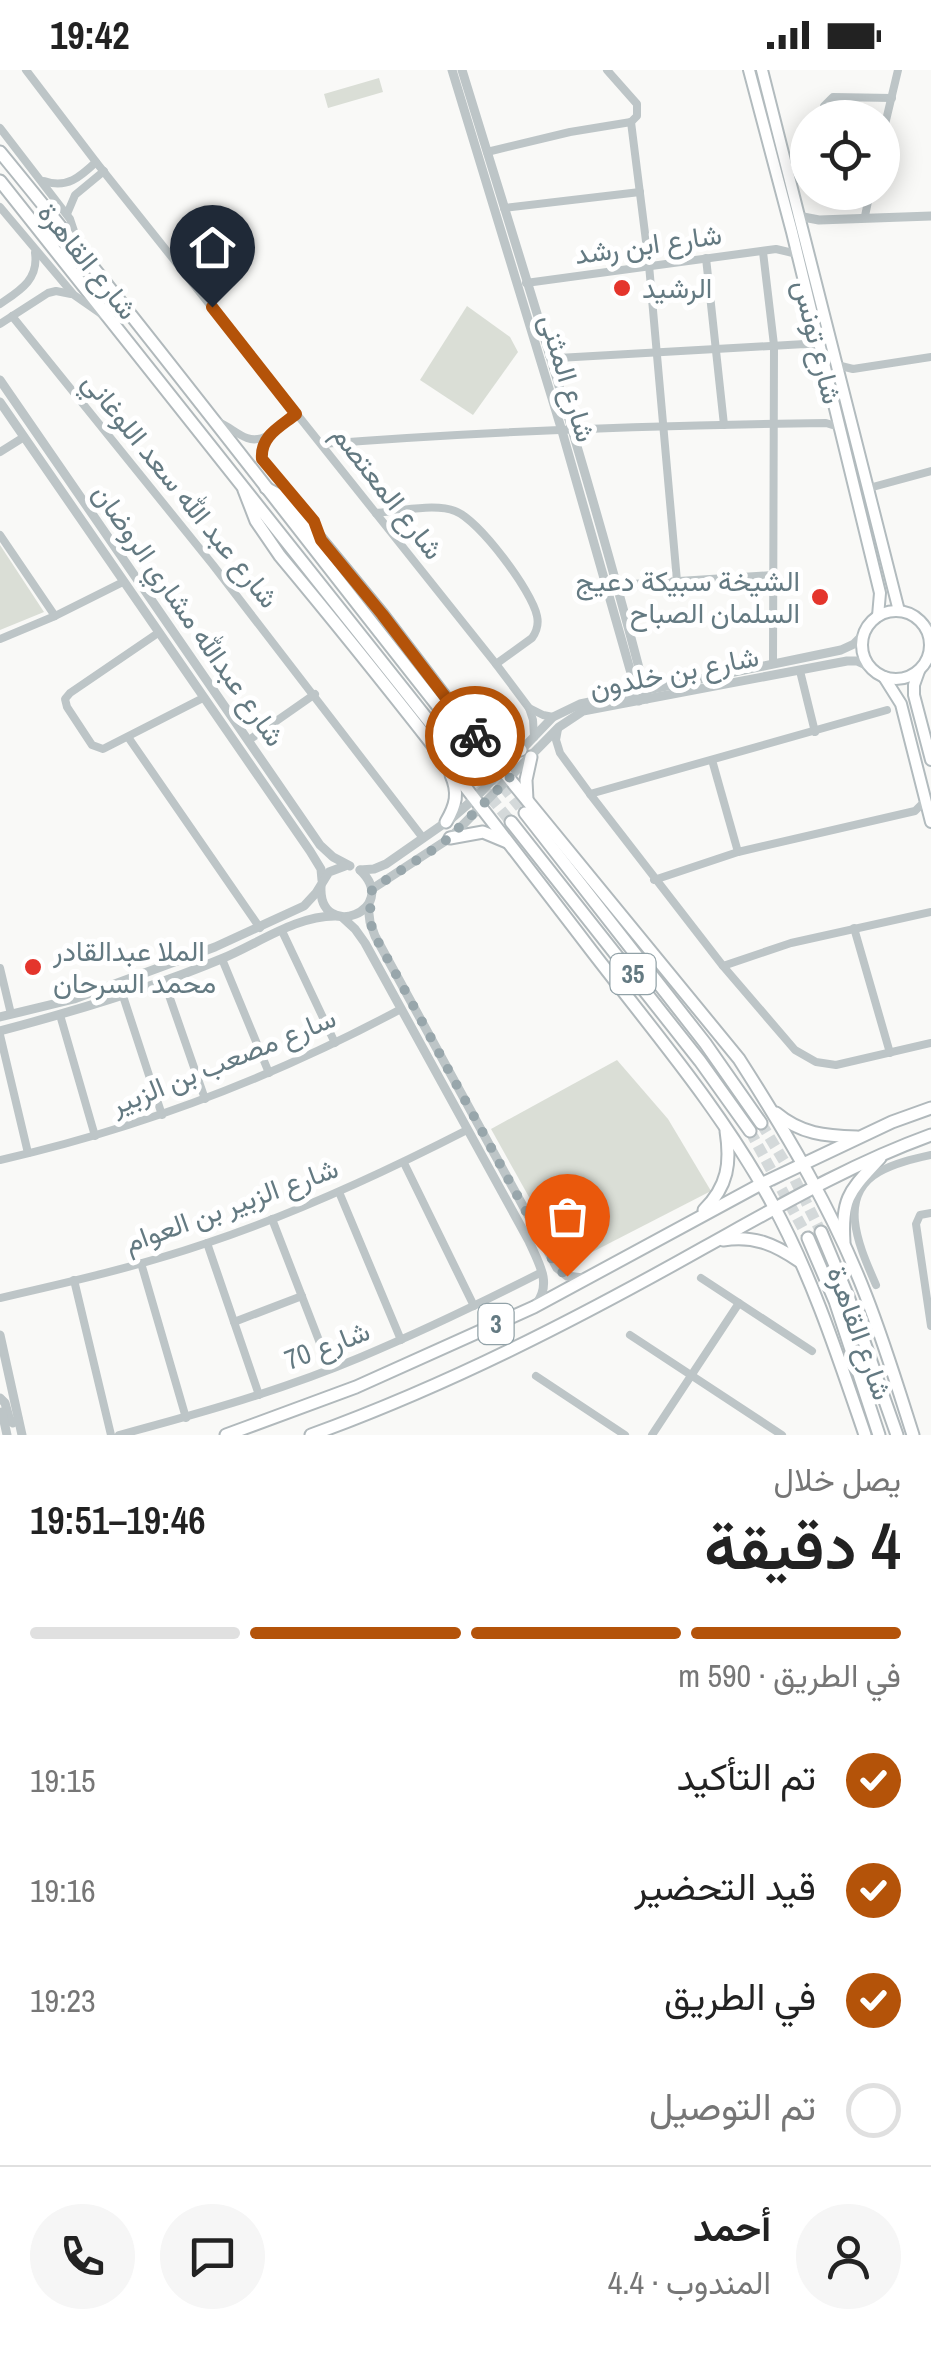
<!DOCTYPE html>
<html lang="ar">
<meta charset="utf-8">
<style>
:root{--surface:#fff;--page:#f6f6f6;--text:#222;--muted:#767676;--line:#e0e0e0;--accent:#b45309}
body{margin:0;font-family:"Archivo Narrow",Vazirmatn,sans-serif;background:var(--page);color:var(--text);direction:rtl;height:100vh;display:flex;flex-direction:column;font-size:38px;white-space:nowrap}
*{box-sizing:border-box;margin:0}
p{font-size:32px;color:var(--muted)}
.icon{flex:none;width:55px;height:55px;fill:none;stroke:currentColor;stroke-width:2;stroke-linecap:round;stroke-linejoin:round}
.map{position:relative;height:1365px;overflow:hidden;direction:ltr}
.drawer{display:flex;flex-direction:column;background:var(--surface);flex:1}
.drawer>*{flex:none}
.tools{position:absolute;left:790px;top:30px;display:grid;gap:20px}
.tools a{display:grid;place-items:center;width:110px;height:110px;border-radius:50%;background:var(--surface);box-shadow:0 5px 25px #0003;font-size:50px}
.pin{position:absolute;display:grid;place-items:center;width:85px;height:85px;color:#fff;margin:-102px -42px;border-radius:50% 50% 50% 0;rotate:-45deg;box-shadow:0 0 10px #0007}
.pin .icon{rotate:45deg}
.courier{position:absolute;display:grid;place-items:center;width:100px;height:100px;margin:-50px;border:8px solid #b45309;border-radius:50%;background:#fff;color:#222;box-shadow:0 2px 12px #0007}
.headline em{font-style:normal;font-weight:600}
.headline div{display:flex;flex-direction:column-reverse}
.headline{display:flex;align-items:center;justify-content:space-between;height:170px;padding:0 30px}
h1{font-size:65px;font-weight:600;line-height:75px}
.bar{display:grid;grid-template-columns:repeat(4,1fr);gap:15px 10px;align-content:center;height:120px;padding:0 30px}
.bar i{height:12px;border-radius:8px;background:var(--line)}
.bar .active{background:var(--accent)}
.bar p{grid-column:span 4}
.line{display:flex;align-items:center;gap:25px;padding:0 30px;border-top:2px solid var(--line)}
.line div{flex:1}
.round{display:grid;place-items:center;flex:none;width:105px;height:105px;border-radius:52px;background:var(--page)}
ol{padding:0 30px;list-style:none}
li{display:flex;align-items:center;gap:30px;height:110px}
li p{margin-inline-start:auto}
li .icon{padding:10px;border-radius:50%;background:var(--accent);color:#fff;stroke-width:4}
li:last-child{color:var(--muted)}
li i{width:55px;height:55px;border:5px solid var(--line);border-radius:50%}
.status{display:flex;justify-content:space-between;align-items:center;height:70px;padding:0 50px;background:var(--surface);direction:ltr}
.status svg{height:28px;fill:currentColor}
.map>svg:first-child{display:block}
</style>
<div class="status"><b>19:42</b><svg viewBox="0 0 49 12"><path d="M0 12V9h3v3zM5 12V6h3v6zM10 12V3h3v9zM15 12V0h3v12zM26 1h20v11H26zM47 4h2v5h-2z"/></svg></div>
<div class="map">
<svg width="931" height="1365" viewBox="0 0 931 1365">
<rect width="100%" height="100%" fill="#f9f9f7"/>
<g fill="#daded6">
<polygon points="379,8 383,22 328,38 324,24"/>
<polygon points="467,236 510,267 518,282 473,345 420,310"/>
<polygon points="0,475 44,542 0,560"/>
<polygon points="617,990 668,1049 711,1121 567,1195 491,1059"/>
</g>
<g fill="none" stroke-linecap="round" stroke-linejoin="round">
<g stroke="#d4d9da" stroke-width="11" stroke-dasharray="11 5.5" stroke-linecap="butt">
<polyline points="471,678 525,743"/>
<polyline points="459,689 511,752"/>
<polyline points="761,1053 793,1106 821,1162"/>
<polyline points="750,1061 808,1168"/>
</g>
<g stroke="#b2bbbe" stroke-width="14">
<g id="secondary">
<polyline points="749,0 792,162 880,523 878,546"/>
<polyline points="762,0 899,541"/>
<circle cx="896" cy="575" r="34"/>
<polyline points="919,601 914,615 914,625 931,690"/>
<polyline points="884,607 901,634 931,752"/>
</g>
</g>
<g stroke="#b1b9bc" stroke-width="15">
<g id="primary">
<path d="M0,82C161,278 313,480 471,678"/>
<polyline points="0,111 459,689"/>
<path d="M266,418L281,426L292,435L382,544L481,674L739,989C787,1064 834,1143 866,1226C884,1272 898,1318 913,1365"/>
<path d="M244,420L256,451L280,486C387,614 489,747 591,880C654,962 722,1041 772,1133C812,1206 838,1286 865,1365"/>
<polyline points="481,674 521,680"/>
<polyline points="527,730 526,710 531,687"/>
<polyline points="525,743 705,973 761,1053"/>
<path d="M446,752C456,735 459,723 451,705"/>
<polyline points="511,752 700,991 750,1061"/>
<polyline points="450,768 483,762 507,772"/>
<path d="M776,1043C801,1064 825,1066 857,1067"/>
<path d="M704,1140C728,1116 731,1093 726,1061"/>
<polyline points="821,1162 849,1229 897,1365"/>
<polyline points="808,1168 835,1231 879,1365"/>
<path d="M723,1170C753,1165 774,1174 799,1191"/>
<path d="M844,1172C841,1126 851,1120 880,1088"/>
<polyline points="226,1365 356,1317 534,1237 761,1114 892,1052 931,1038"/>
<path d="M311,1365C449,1315 577,1249 705,1177C779,1136 851,1094 931,1065"/>
</g>
</g>
<g stroke="#bdc5c7" stroke-width="8">
<polyline points="26,0 96,92 496,594 529,638 533,650 534,667"/>
<polyline points="607,0 637,34 637,46 631,52"/>
<polyline points="824,48 824,36 833,27 892,28"/>
<polyline points="631,52 649,195 677,511"/>
<polyline points="0,58 70,149 74,161 75,173"/>
<polyline points="882,67 898,0"/>
<polyline points="487,82 570,62 631,52"/>
<path d="M44,111C67,119 80,107 96,92"/>
<polyline points="0,137 74,225 107,248"/>
<polyline points="504,138 640,122"/>
<polyline points="67,144 75,125 104,101"/>
<polyline points="865,146 870,122"/>
<polyline points="763,182 774,275 773,594"/>
<polyline points="706,188 724,355"/>
<polyline points="526,213 776,179 797,184"/>
<path d="M0,234C19,221 39,210 35,183"/>
<polyline points="12,246 213,495 423,768"/>
<polyline points="0,254 48,223 56,221 71,224"/>
<polyline points="549,285 558,288 805,274 819,279"/>
<polyline points="837,295 853,299 931,287"/>
<path d="M218,352C229,356 236,364 247,368C265,375 283,354 296,344"/>
<polyline points="265,368 261,381 262,389 314,451 320,466"/>
<path d="M322,374C489,361 658,355 826,353L839,357"/>
<polyline points="0,382 24,367"/>
<polyline points="869,418 931,401"/>
<path d="M376,443C397,441 436,433 455,441C479,450 532,521 537,546C539,555 537,561 532,568L496,594"/>
<polyline points="0,465 55,546"/>
<polyline points="617,515 773,505"/>
<polyline points="158,563 70,623 65,629 67,637 92,675 103,679 203,628"/>
<polyline points="0,569 55,546 123,512"/>
<polyline points="800,601 815,662"/>
<polyline points="529,638 543,645 553,647"/>
<polyline points="558,659 556,670 560,683 590,724 723,896 795,980 816,992 836,995 931,973"/>
<polyline points="128,667 260,858"/>
<polyline points="249,670 315,624"/>
<polyline points="712,690 738,782"/>
<polyline points="590,724 887,640"/>
<polyline points="654,810 738,782 915,741 926,730"/>
<polyline points="854,858 890,983"/>
<polyline points="282,861 335,973"/>
<polyline points="222,889 269,1003"/>
<polyline points="723,896 791,873 931,842"/>
<polyline points="0,898 11,944"/>
<polyline points="164,911 205,1029"/>
<polyline points="123,926 162,1045"/>
<polyline points="60,945 95,1066"/>
<polyline points="0,965 28,1083"/>
<path d="M0,1090C141,1058 274,1007 401,939"/>
<polyline points="404,1093 474,1236"/>
<polyline points="339,1122 401,1270"/>
<polyline points="931,1143 920,1145 916,1154 931,1256"/>
<polyline points="272,1149 330,1299"/>
<polyline points="207,1173 259,1325"/>
<polyline points="141,1193 186,1348"/>
<polyline points="701,1208 812,1281"/>
<polyline points="74,1210 111,1365"/>
<path d="M876,1215C861,1180 835,1127 879,1102C895,1093 913,1089 931,1085"/>
<path d="M0,1228C70,1212 140,1196 207,1173C297,1143 383,1103 467,1060"/>
<polyline points="234,1252 302,1226"/>
<polyline points="630,1265 782,1365"/>
<polyline points="536,1306 625,1365"/>
<path d="M119,1365C201,1343 283,1320 361,1287C423,1261 483,1232 542,1202"/>
<polyline points="652,1365 739,1233"/>
</g>
<g stroke="#bdc5c7" stroke-width="9">
<polyline points="452,0 562,361 639,631"/>
<path d="M462,0C526,209 593,417 647,629"/>
<polyline points="798,146 819,150 931,146"/>
<polyline points="0,310 320,775 333,787 350,796"/>
<polyline points="0,332 310,781 321,799 322,810"/>
<polyline points="924,555 931,559"/>
<polyline points="930,583 931,582"/>
<polyline points="360,800 374,799 386,794 452,748 475,728 553,647 580,634 841,580 854,574 863,565"/>
<path d="M321,816C318,873 402,840 360,800"/>
<polyline points="372,819 450,768 559,657 583,641 847,591 857,591 870,597"/>
<polyline points="368,836 370,852 375,866 557,1198 567,1206 583,1208"/>
<path d="M342,847L355,859L365,873L529,1171C538,1192 552,1212 537,1233"/>
<polyline points="0,947 74,929 215,877 304,836 316,823 329,802 345,796"/>
<path d="M0,961C75,941 150,919 221,889C258,874 296,845 337,846"/>
<polyline points="0,1265 22,1365"/>
<polyline points="0,1328 5,1333 10,1351 13,1353 18,1349"/>
<polyline points="2,1342 7,1365"/>
</g>
<use href="#secondary" stroke="#fff" stroke-width="10"/>
<use href="#primary" stroke="#fff" stroke-width="11"/>
</g>
<g fill="none" stroke-linecap="round" stroke-linejoin="round">
<path stroke="#98a6ab" stroke-width="10" stroke-dasharray="0 18" d="M475,666L510,708L442,774L372,819C371,836 367,848 375,866L557,1198L567,1206"/>
<path stroke="#b45309" stroke-width="12" d="M212,237L296,344C280,357 260,366 262,389L314,451L321,470L382,544L475,666"/>
</g>
<g fill="#e4352c" stroke="#fff" stroke-width="4">
<circle cx="622" cy="218" r="10"/>
<circle cx="820" cy="527" r="10"/>
<circle cx="33" cy="897" r="10"/>
</g>
<g text-anchor="middle" dominant-baseline="central" stroke-width="10" stroke-linejoin="round" paint-order="stroke">
<g fill="#fff" stroke="#92a2a8" stroke-width="2.5">
<rect x="610.5" y="884" width="45" height="40" rx="8"/>
<rect x="478.5" y="1234" width="35" height="40" rx="8"/>
</g>
<g font-size="25" font-weight="bold" fill="#647a82">
<text x="633" y="904">35</text>
<text x="496" y="1254">3</text>
</g>
<g font-size="28" fill="#647a82" stroke="#fff">
<text transform="translate(648 174) rotate(-8)">شارع ابن رشد</text>
<text transform="translate(88 191) rotate(51)">شارع القاهرة</text>
<text transform="translate(818 272) rotate(76)">شارع تونس</text>
<text transform="translate(568 308) rotate(73)">شارع المثنى</text>
<text transform="translate(181 420) rotate(51)">شارع عبد الله سعد اللوغاني</text>
<text transform="translate(388 422) rotate(52)">شارع المعتصم</text>
<text transform="translate(189 545) rotate(55)">شارع عبدالله مشاري الروضان</text>
<text transform="translate(674 602) rotate(-11)">شارع بن خلدون</text>
<text transform="translate(223 991) rotate(-22)">سارع مصعب بن الزبير</text>
<text transform="translate(231 1135) rotate(-20)">شارع الزبير بن العوام</text>
<text transform="translate(860 1263) rotate(70)">شارع القاهرة</text>
<text transform="translate(327 1275) rotate(-21)">شارع 70</text>
</g>
<g font-size="28" fill="#647a82" stroke="#fff" text-anchor="start">
<text x="642" y="218">الرشيد</text>
<text x="800" y="511" text-anchor="end">الشيخة سبيكة دعيج<tspan x="800" dy="32">السلمان الصباح</tspan></text>
<text x="53" y="881">الملا عبدالقادر<tspan x="53" dy="32">محمد السرحان</tspan></text>
</g>
</g>
</svg>
<div class="tools">
<a><svg class="icon" aria-label="locate" viewBox="0 0 24 24"><circle cx="12" cy="12" r="6"/><path d="M12 2v4M12 18v4M2 12h4M18 12h4"/></svg></a>
</div>
<div class="pin" style="left:567px;top:1206px;background:#ea580c"><svg class="icon" aria-label="bag" viewBox="0 0 24 24"><path d="M5 8h14l-1 12H6zM9 8a3 3 0 0 1 6 0"/></svg></div>
<div class="pin" style="left:212px;top:237px;background:#1f2937"><svg class="icon" aria-label="home" viewBox="0 0 24 24"><path d="M3 11l9-7 9 7M6 9v11h12V9"/></svg></div>
<div class="courier" style="left:475px;top:666px"><svg class="icon" aria-label="bike" viewBox="0 0 24 24"><circle cx="6" cy="16" r="4"/><circle cx="18" cy="16" r="4"/><path d="M6 16l4-8h5l3 8M10 8l3 8H6M13 5h3"/></svg></div>
</div>
<section class="drawer">
<div class="headline"><div><h1>4 دقيقة</h1><p>يصل خلال</p></div><em>19:46–19:51</em></div>
<div class="bar"><i class="active"></i><i class="active"></i><i class="active"></i><i></i><p>في الطريق · 590 m</p></div>
<ol>
<li><svg class="icon" aria-label="check" viewBox="0 0 24 24"><path d="M5 12l5 5 9-10"/></svg>تم التأكيد<p>19:15</p></li>
<li><svg class="icon" aria-label="check" viewBox="0 0 24 24"><path d="M5 12l5 5 9-10"/></svg>قيد التحضير<p>19:16</p></li>
<li><svg class="icon" aria-label="check" viewBox="0 0 24 24"><path d="M5 12l5 5 9-10"/></svg>في الطريق<p>19:23</p></li>
<li><i></i>تم التوصيل</li>
</ol>
<div class="line" style="height:180px"><a class="round"><svg class="icon" aria-label="person" viewBox="0 0 24 24"><circle cx="12" cy="8" r="4"/><path d="M4 21q1-7 8-7t8 7"/></svg></a><div><b>أحمد</b><p>المندوب · 4.4</p></div><a class="round"><svg class="icon" aria-label="chat" viewBox="0 0 24 24"><path d="M4 5h16v11H9l-5 4z"/></svg></a><a class="round"><svg class="icon" aria-label="phone" viewBox="0 0 24 24"><path d="M5 4h4l2 5-3 2q2 4 5 5l2-3 5 2v4C11 20 4 13 5 4z"/></svg></a></div>
</section>
